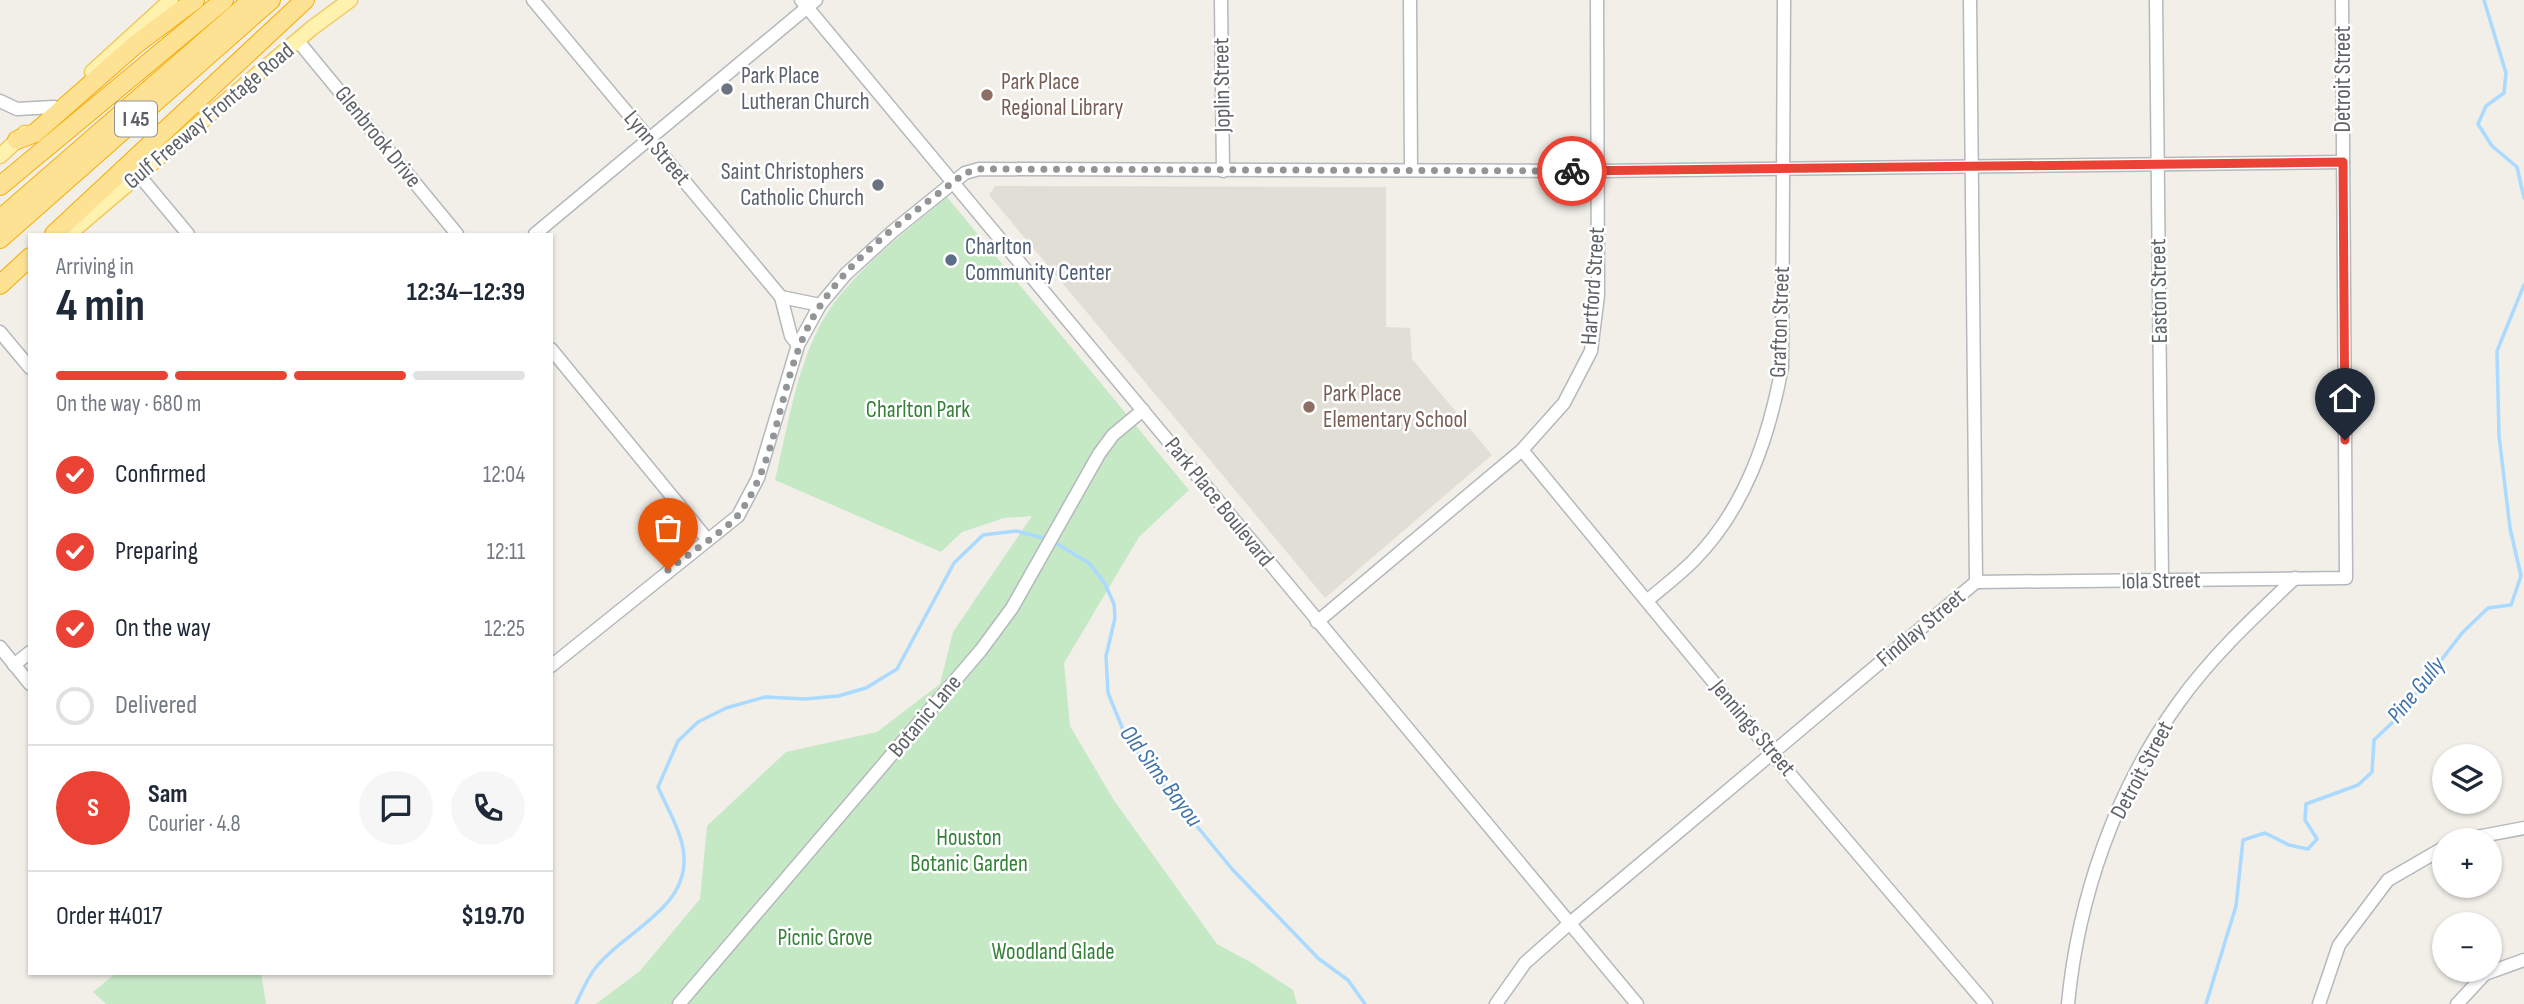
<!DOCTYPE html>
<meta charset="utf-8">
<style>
:root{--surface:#fff;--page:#f6f6f7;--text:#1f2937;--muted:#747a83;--line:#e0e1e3;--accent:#ea4335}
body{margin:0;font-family:"Sofia Sans Condensed",sans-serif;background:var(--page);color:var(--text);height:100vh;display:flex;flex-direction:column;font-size:26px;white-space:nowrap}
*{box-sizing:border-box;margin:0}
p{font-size:23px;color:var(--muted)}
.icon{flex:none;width:38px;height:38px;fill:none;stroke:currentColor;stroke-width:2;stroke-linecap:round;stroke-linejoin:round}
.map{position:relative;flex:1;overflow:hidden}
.sheet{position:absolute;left:28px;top:233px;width:525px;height:742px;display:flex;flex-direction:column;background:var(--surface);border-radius:0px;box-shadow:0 2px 5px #0004}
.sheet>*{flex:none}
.controls{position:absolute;left:2432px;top:744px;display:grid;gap:14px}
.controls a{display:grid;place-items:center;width:70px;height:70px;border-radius:50%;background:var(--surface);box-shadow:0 2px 5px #0004;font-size:35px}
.pin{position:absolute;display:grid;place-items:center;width:60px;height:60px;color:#fff;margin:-72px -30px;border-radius:50% 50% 50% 0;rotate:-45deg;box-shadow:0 0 7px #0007}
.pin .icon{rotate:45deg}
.courier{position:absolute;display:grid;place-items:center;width:70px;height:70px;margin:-35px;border:5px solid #ea4335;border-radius:50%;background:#fff;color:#222;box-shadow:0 2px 9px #0007}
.overview em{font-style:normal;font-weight:700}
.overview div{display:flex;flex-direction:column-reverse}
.overview{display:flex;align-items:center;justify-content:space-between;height:119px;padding:0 28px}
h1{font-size:46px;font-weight:700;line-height:52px}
.bar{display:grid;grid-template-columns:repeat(4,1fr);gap:10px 7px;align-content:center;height:84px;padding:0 28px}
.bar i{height:9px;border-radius:5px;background:var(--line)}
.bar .current{background:var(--accent)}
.bar p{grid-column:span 4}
.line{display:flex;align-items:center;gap:18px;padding:0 28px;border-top:2px solid var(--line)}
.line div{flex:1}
.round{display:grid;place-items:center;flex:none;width:74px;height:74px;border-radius:37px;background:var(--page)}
ol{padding:0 28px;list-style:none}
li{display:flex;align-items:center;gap:21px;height:77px}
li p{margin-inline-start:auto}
li .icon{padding:7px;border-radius:50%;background:var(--accent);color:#fff;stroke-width:4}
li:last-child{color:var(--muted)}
li i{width:38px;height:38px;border:4px solid var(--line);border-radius:50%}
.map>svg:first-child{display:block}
</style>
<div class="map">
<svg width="2524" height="1004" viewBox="0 0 2524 1004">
<rect width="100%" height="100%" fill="#f1efe8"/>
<polygon fill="#e1ded6" points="995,186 1386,187 1386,327 1410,328 1412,359 1492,455 1325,598 989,195"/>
<g fill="#c5e8c5">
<path d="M947,197L1189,490L1139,537L1064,663L1070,726L1113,799L1217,944L1252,963L1293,990L1297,1004H596L640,971L700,899L707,826L786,752L877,732L940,684L953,632L1032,516L1004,518L962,532L941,552L775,480C789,423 798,352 834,303C865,262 908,230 947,197Z"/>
<polygon points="116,973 261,973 266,1004 106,1004 93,992"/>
</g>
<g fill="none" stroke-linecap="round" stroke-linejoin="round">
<g stroke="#aadaff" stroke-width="3.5">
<polyline points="2484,0 2506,73 2504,93 2486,106 2478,124 2492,146 2517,167 2524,198"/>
<polyline points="1054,542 1089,563 1104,582 1114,604 1115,618 1106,656 1108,693 1124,732 1145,763 1232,869 1319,959 1348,980 1365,1004"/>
<path d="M576,1004C582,991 587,978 597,966C624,932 687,909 684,857C683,834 667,808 658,787L678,741L698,722L726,708L765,697L805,699L838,696L866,688L897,669L954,563L983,535L1016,531L1047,539"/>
<polyline points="2206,1004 2236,906 2243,840 2265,833 2289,845 2308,849 2317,839 2305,820 2306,804 2358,785 2372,772 2374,740 2396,719 2462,633 2488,608 2511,605 2521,576 2510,528 2499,436 2497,351 2524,285"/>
</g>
<g stroke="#b5b8bc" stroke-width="15">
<g id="minor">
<polyline points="533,0 781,297 820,305"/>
<polyline points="801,0 1637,1004"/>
<polyline points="1221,0 1223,171"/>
<polyline points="1410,0 1411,170"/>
<polyline points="2156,0 2162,581"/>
<polyline points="298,41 457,234"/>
<polyline points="0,101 17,109 54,107"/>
<polyline points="138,174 188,234"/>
<polyline points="535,234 816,0"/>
<polyline points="781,297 791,336 798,345"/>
<polyline points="0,332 30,368"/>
<polyline points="551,349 707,539"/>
<polyline points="1522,450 1772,753 1986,1004"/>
<polyline points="1976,582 2346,578 2342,0"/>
<path d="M1648,600C1663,587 1679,575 1693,561C1745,509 1769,437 1782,367L1784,0"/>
<polyline points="1317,622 1522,450 1564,403 1591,351 1598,295 1597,0"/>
<polyline points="0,647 30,684"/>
<polyline points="14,665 30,652"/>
<polyline points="551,666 738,516 758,478 798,345 820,305 846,274 892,232 965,173 979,169 1598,171 2343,162"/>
<polyline points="2461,840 2524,828"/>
<polyline points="679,1004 981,650 1012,608 1099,454 1113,435 1143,410"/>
<polyline points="1496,1004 1525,963 1570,923 1976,582 1970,0"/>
<path d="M2068,1004C2078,897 2116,789 2179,702C2212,656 2254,617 2295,578"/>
<polyline points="2319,1004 2339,945 2388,880 2445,847"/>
<polyline points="2457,1004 2485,974 2524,960"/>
</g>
</g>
<g stroke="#f2c960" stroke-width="17">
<g id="major">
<polyline points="92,72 171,0"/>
<polyline points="0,156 25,133"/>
<polyline points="69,234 312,28 350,0"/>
</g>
</g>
<g stroke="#f9ab00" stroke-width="20">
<g id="highway">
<polyline points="17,140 35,133 135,45 195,0"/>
<polyline points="0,186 224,0"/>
<polyline points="0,219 252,0"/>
<polyline points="54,234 305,0"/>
<polyline points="0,239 271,0"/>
<polyline points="0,285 30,257"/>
</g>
</g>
<use href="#minor" stroke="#fff" stroke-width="12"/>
<use href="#major" stroke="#fff2af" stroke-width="14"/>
<use href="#highway" stroke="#fde293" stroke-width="18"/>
</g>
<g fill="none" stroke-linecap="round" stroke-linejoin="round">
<path stroke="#929495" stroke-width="7" stroke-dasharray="0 12.6" d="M668,570C684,557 729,528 739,514C783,453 778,369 820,306C855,252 915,212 965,173L979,169L1572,171"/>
<polyline stroke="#ea4335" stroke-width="9" points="1572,171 2343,162 2345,440"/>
</g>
<g fill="#6b7280" stroke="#fff" stroke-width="2.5">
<circle cx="727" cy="89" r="7"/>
<circle cx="878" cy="185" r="7"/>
</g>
<g fill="#8d6e63" stroke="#fff" stroke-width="2.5">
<circle cx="987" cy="95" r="7"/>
<circle cx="1309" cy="407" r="7"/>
</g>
<circle fill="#5c6f8a" stroke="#fff" stroke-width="2.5" cx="951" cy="260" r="7"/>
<g text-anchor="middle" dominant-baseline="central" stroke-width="5" stroke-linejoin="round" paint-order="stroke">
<rect fill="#fff" stroke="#8f9295" stroke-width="2" x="115" y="101.5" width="42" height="35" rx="5"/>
<g font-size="21" font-weight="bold" fill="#5f6368">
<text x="136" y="119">I 45</text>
</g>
<g font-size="23" fill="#5b616d" stroke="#fff" text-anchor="start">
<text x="741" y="76">Park Place<tspan x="741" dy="26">Lutheran Church</tspan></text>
<text x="864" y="172" text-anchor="end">Saint Christophers<tspan x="864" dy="26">Catholic Church</tspan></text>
</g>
<g font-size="23" fill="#5f6368" stroke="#fff">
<text transform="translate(2343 79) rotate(-90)">Detroit Street</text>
<text transform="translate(1222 85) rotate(-91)">Joplin Street</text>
<text transform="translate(209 116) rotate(-40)">Gulf Freeway Frontage Road</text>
<text transform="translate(378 137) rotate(51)">Glenbrook Drive</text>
<text transform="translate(657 148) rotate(50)">Lynn Street</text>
<text transform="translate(1593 286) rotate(-86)">Hartford Street</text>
<text transform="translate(2159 291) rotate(-91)">Easton Street</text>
<text transform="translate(1780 322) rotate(-88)">Grafton Street</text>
<text transform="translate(1219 502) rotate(51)">Park Place Boulevard</text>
<text transform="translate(2161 581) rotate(-1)">Iola Street</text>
<text transform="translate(1921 628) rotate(-40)">Findlay Street</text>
<text transform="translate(925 716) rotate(-50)">Botanic Lane</text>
<text transform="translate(1753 728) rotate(50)">Jennings Street</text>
<text transform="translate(2142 770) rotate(-62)">Detroit Street</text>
</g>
<g font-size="23" fill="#785e54" stroke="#fff" text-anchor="start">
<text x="1001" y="82">Park Place<tspan x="1001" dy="26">Regional Library</tspan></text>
<text x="1323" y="394">Park Place<tspan x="1323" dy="26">Elementary School</tspan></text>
</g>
<g font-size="23" fill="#4e5e75" stroke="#fff" text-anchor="start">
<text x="965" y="247">Charlton<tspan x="965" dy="26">Community Center</tspan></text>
</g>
<g font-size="23" fill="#348238" stroke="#fff">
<text x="918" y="410">Charlton Park</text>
<text x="969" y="838">Houston<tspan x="969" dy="26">Botanic Garden</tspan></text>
<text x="825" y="938">Picnic Grove</text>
<text x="1053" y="952">Woodland Glade</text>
</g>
<g font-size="24" font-style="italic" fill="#4174aa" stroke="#fff">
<text transform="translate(2416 690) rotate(-51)">Pine Gully</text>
<text transform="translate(1161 776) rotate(53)">Old Sims Bayou</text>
</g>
</g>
</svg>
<div class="controls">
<a><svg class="icon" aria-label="layers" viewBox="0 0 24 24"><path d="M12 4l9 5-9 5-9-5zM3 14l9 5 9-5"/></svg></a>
<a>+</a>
<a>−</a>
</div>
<div class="pin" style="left:668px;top:570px;background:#ea580c"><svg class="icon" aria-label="bag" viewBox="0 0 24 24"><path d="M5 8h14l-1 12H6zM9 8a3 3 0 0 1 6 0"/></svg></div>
<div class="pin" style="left:2345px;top:440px;background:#1f2937"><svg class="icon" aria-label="home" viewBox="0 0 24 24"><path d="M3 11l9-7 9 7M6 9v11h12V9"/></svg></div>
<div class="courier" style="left:1572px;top:171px"><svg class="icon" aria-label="bike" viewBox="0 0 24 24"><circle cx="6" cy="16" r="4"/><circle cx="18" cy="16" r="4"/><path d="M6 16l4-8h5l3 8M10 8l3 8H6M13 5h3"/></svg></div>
<section class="sheet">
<div class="overview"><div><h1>4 min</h1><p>Arriving in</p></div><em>12:34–12:39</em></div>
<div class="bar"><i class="current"></i><i class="current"></i><i class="current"></i><i></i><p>On the way · 680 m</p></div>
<ol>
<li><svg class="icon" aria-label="check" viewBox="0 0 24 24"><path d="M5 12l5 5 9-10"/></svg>Confirmed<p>12:04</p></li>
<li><svg class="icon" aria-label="check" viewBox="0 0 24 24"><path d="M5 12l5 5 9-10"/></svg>Preparing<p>12:11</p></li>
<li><svg class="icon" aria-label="check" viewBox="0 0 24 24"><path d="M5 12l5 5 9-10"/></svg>On the way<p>12:25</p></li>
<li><i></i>Delivered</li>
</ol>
<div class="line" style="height:126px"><b class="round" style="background:var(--accent);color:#fff">S</b><div><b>Sam</b><p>Courier · 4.8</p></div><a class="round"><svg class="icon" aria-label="chat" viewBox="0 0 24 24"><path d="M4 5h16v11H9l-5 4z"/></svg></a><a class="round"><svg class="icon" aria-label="phone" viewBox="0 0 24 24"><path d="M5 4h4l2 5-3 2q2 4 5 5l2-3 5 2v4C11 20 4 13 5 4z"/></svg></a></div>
<div class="line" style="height:91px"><div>Order #4017</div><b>$19.70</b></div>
</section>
</div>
